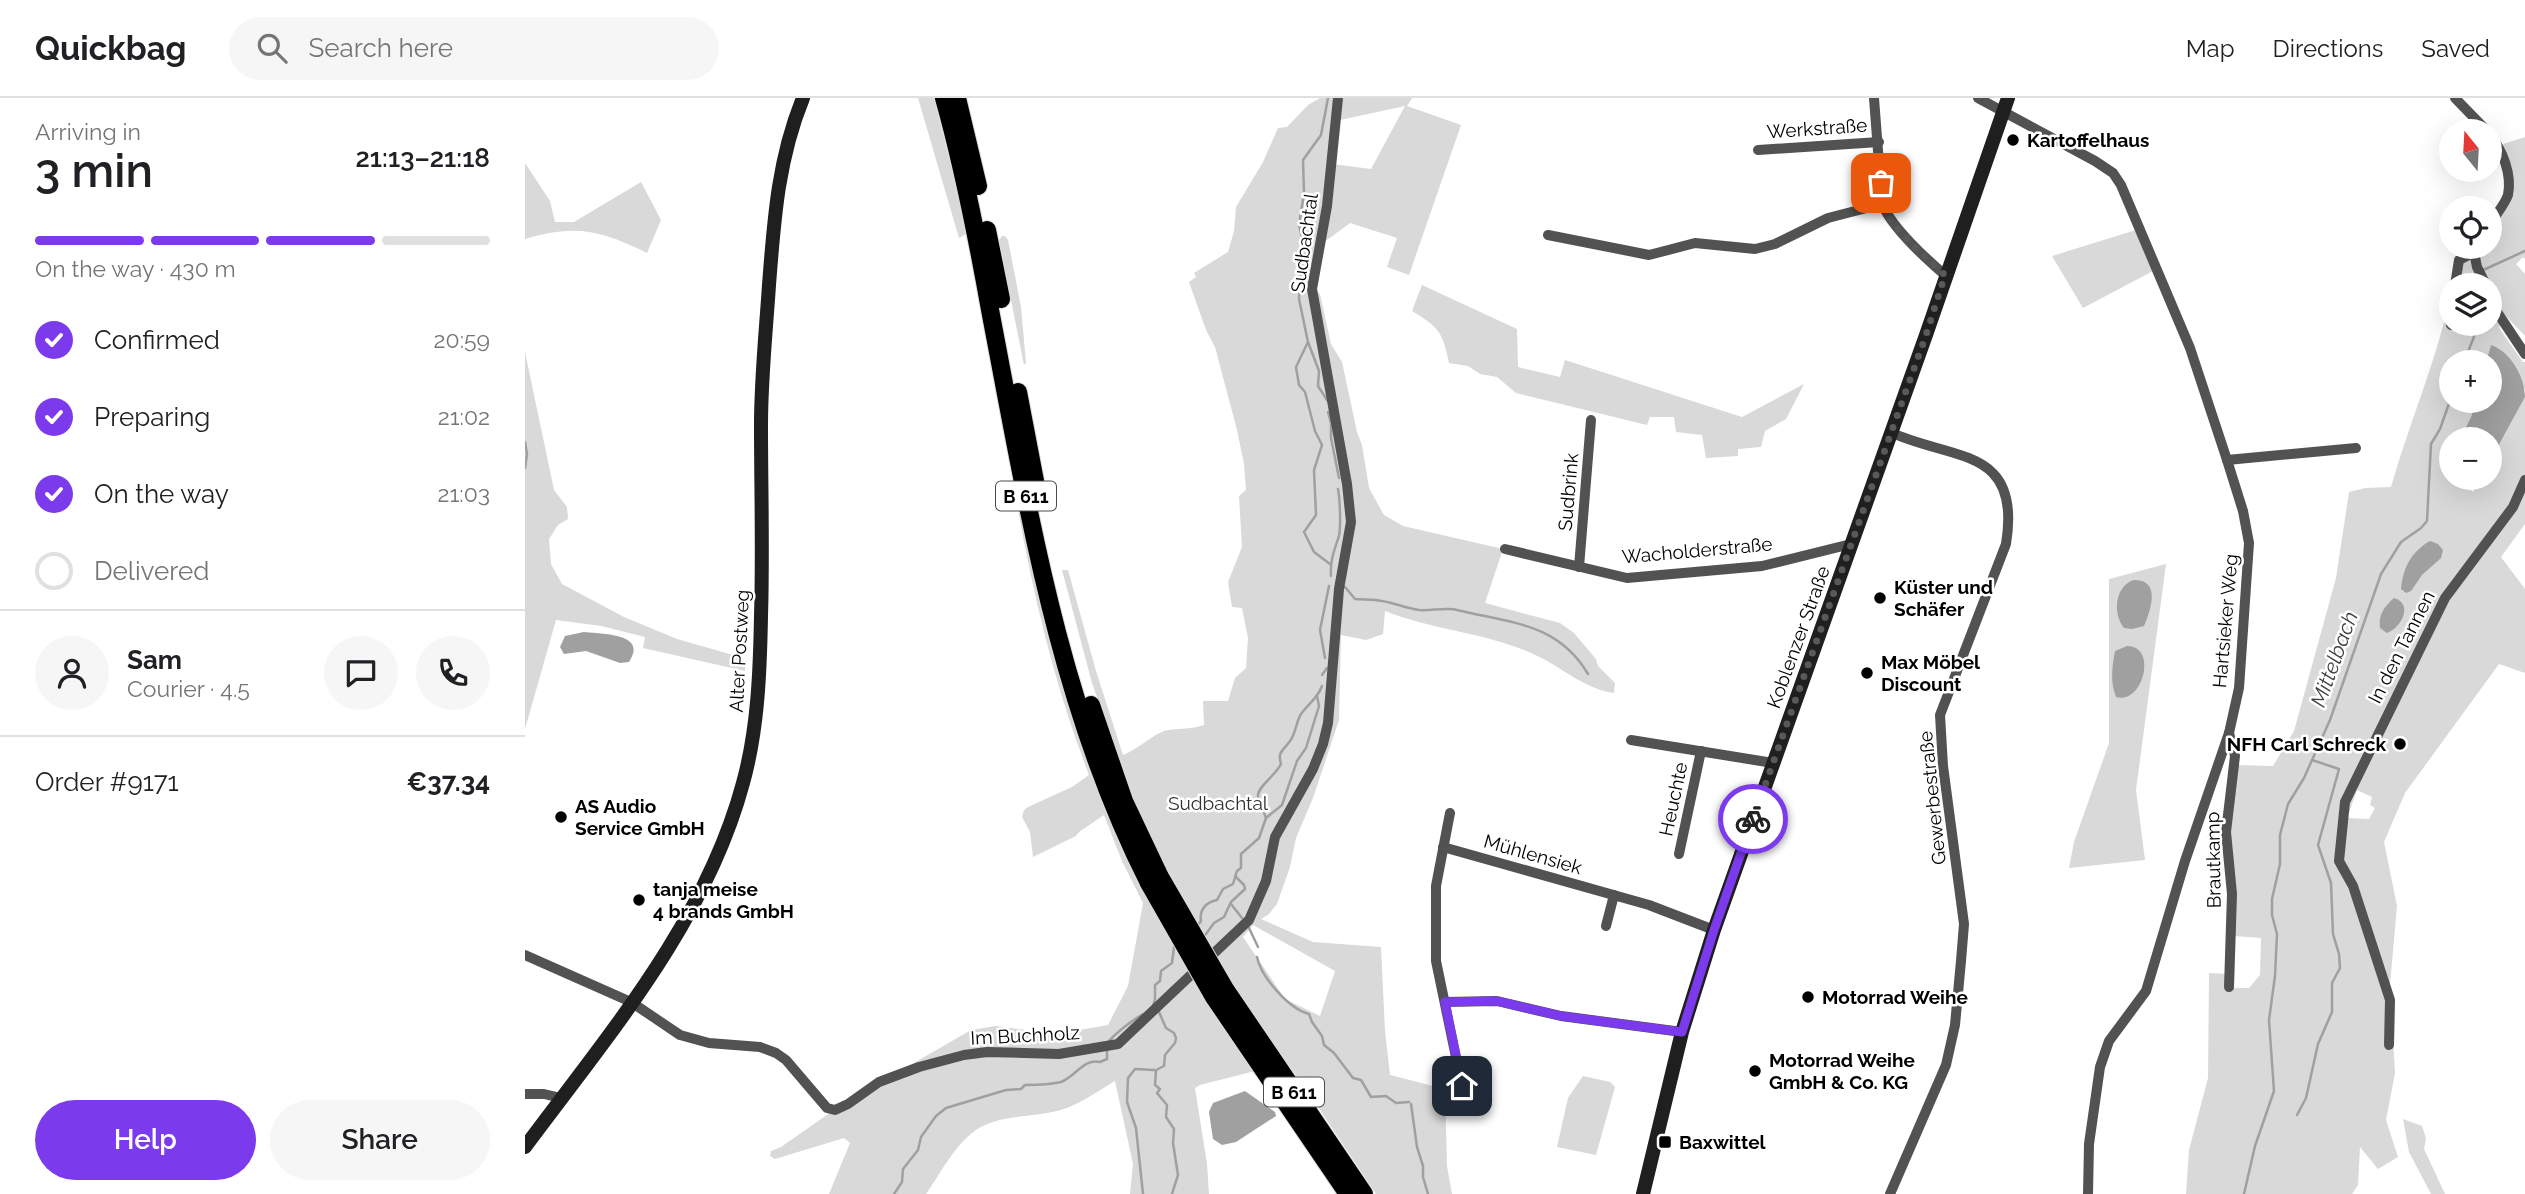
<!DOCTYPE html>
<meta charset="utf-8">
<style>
:root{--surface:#fff;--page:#f6f6f6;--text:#202124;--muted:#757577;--line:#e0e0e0;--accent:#7c3aed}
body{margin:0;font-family:Raleway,sans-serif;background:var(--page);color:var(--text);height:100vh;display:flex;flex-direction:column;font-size:26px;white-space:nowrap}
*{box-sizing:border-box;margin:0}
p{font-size:23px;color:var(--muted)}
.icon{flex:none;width:38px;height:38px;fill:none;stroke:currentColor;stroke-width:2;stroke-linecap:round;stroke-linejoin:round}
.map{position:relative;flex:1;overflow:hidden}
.side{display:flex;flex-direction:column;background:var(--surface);width:525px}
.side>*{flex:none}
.needle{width:46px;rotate:342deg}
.fabs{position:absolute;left:1914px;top:21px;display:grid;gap:14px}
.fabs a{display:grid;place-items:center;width:63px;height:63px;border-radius:50%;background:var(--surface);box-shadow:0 7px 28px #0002;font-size:35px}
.pin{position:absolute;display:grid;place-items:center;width:60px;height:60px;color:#fff;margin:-30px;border-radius:14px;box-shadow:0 4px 10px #0006}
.courier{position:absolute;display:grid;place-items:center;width:70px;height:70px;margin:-35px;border:5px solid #7c3aed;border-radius:50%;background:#fff;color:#222;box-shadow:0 2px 9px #0007}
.overview em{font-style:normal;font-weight:600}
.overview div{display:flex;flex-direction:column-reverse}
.overview{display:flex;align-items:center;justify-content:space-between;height:119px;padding:0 35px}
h1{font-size:46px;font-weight:600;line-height:52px}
.bar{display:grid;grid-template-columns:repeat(4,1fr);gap:10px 7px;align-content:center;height:84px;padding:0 35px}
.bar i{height:9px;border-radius:5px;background:var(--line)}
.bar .active{background:var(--accent)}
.bar p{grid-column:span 4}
.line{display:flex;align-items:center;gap:18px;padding:0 35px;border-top:2px solid var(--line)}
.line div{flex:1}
.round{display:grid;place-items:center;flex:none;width:74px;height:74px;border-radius:37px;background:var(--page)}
ol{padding:0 35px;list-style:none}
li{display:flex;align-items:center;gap:21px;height:77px}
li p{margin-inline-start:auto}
li .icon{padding:7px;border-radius:50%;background:var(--accent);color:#fff;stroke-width:4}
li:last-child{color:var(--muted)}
li i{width:38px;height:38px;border:4px solid var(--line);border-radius:50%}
.action{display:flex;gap:14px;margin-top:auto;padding:14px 35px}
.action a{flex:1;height:80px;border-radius:42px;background:var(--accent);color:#fff;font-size:28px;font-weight:600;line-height:80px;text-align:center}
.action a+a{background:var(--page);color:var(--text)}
header{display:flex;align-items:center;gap:42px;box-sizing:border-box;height:98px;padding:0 35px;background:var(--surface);border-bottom:2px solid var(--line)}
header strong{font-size:33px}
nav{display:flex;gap:38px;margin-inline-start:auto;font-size:24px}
.search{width:490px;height:63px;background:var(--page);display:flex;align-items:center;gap:18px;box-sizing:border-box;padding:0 24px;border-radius:38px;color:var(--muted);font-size:26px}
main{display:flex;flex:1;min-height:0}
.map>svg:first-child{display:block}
</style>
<header>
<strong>Quickbag</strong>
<div class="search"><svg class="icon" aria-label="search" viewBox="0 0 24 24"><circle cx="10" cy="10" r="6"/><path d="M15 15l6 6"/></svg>Search here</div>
<nav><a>Map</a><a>Directions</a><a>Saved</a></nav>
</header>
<main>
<section class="side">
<div class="overview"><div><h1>3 min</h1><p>Arriving in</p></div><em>21:13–21:18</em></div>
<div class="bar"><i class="active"></i><i class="active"></i><i class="active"></i><i></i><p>On the way · 430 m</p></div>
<ol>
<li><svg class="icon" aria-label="check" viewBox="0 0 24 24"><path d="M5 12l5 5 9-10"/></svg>Confirmed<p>20:59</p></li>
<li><svg class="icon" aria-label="check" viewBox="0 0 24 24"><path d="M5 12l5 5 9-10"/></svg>Preparing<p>21:02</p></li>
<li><svg class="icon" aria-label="check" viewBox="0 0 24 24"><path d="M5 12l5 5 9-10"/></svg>On the way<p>21:03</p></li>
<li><i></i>Delivered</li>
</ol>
<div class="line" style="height:126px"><a class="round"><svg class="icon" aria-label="person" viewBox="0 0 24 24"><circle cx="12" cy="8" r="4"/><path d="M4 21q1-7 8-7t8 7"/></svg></a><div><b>Sam</b><p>Courier · 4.5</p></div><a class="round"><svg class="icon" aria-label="chat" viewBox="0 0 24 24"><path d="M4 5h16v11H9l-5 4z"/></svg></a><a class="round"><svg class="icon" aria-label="phone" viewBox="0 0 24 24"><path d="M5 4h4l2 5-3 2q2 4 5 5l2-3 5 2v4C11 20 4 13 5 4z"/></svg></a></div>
<div class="line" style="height:91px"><div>Order #9171</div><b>€37.34</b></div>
<div class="action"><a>Help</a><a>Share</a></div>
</section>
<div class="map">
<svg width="2000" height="1096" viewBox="0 0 2000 1096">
<rect width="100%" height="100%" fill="#fff"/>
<g fill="#d9d9d9" fill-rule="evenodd">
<polygon points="393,0 409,0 440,122 441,136 434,140"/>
<path d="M795,0H887L882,8L936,27L884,177L862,169L872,140L825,125L798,145L790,192L795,196L806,246L817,264L832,334L837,347L844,390L859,417L878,428L978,451L960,505L1035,525L1049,535L1071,561L1073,568L1090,585L1089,595C1058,591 1035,567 1006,555C959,534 907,532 860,513L858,536L841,542L816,537L814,622L788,700L771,740L765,769L752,806L744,816L736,821L788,844L856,849L860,933L865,977L920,991L922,1068L927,1096H851L785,997L706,887L667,880L730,973L675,987L670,990L682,1066L684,1096H605L608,1066L590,983C571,994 553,1008 532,1013C505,1020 471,1016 447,1035C428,1050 415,1076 401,1096H304L325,1045L319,1040L250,1061L245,1058L246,1053L256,1049L316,1007L446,932L471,928L531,936L583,927L603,888L618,805L597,763L579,717L554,734L551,738L508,759L505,734L497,719L499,712L503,709L547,689L564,677C525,576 502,471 485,364L582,713L616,788L608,702L567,585L537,472H543L571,573L598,657C613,651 628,637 639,633C651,630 664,632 679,627L678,603H703L710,580L721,570L723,540L717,510L707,509L703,484L717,449L714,398L721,392L719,366L712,332L690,249L681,232L664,184L671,179L669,175L703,154L709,133L711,109L738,64L753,30L762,29L783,7ZM880,8L846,71L807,66L815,22ZM728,827L810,873L795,918L760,901L718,839Z"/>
<path d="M2000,39V161L1998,159L1991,166L2000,176V238L1980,217L1974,230L1998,264H2000V292C1993,274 1985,253 1966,247L1961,264H1927V303H1951L1946,319L1935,341H1927L1926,376L1927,380H1931L1948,394L1956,380H1965V363L2000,299V426L1976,459L2000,491V575L1974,566L1880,695L1859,744L1872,808L1865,887L1870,975L1861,1022L1873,1059L1853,1071L1835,1049L1833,1087L1827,1096H1661L1664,1052L1683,980L1684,875L1702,876V890H1724L1735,877L1736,840L1709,838L1704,733L1710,667L1748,668L1769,633L1811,480L1824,394L1840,390L1866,389C1885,323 1913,259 1927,191V226H1965V187H1927L1935,149H1965V111L1979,108C1987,80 1989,74 1978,46ZM1832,692L1847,699L1845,707L1850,710L1844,721L1822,720Z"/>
<path d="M0,65L25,103L30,124H49L116,84L136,122L122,155C75,132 51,126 0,141Z"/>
<polygon points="1611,132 1628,173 1558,210 1527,158"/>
<polygon points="477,138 480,138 483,142 496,209 501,265 499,267 474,142"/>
<path d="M897,187L992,231L993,269L1035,279L1040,262L1217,319L1279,286L1261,321L1240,333L1236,349L1213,351V358L1181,360L1177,337L1151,334L1149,319H1125L1122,327L991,295L972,279L955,276L943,268L924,265C918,235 914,229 887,213Z"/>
<polygon points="0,254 29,392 42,409 43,421 33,427 24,441 26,466 37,486 99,519 152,541 215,559 220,565 220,573 118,550 120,539 76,528 31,522 0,631"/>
<polygon points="1641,466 1611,692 1620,762 1544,770 1549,744 1584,645 1584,481"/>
<polygon points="1058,978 1085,984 1090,989 1071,1057 1032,1049 1043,1000"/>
<polygon points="1878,1021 1897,1028 1901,1040 1899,1051 1920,1096 1906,1096 1884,1054"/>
</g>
<g fill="#a0a0a0">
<path d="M1966,247C1985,253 2000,279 2000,299L1965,363V341H1935L1946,319L1951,303H1965V264H1961Z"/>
<path d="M1905,443L1913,446L1918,452L1916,460L1897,477L1886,493L1881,495L1876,491C1878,470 1886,454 1905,443Z"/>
<path d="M1609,482C1636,482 1626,511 1619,528L1607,531L1599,530C1587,515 1590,488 1609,482Z"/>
<path d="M1869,500C1889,506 1876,530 1862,535L1855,530C1853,517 1859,509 1869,500Z"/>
<path d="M59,534C76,536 124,535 104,564L95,565L61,553L39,556L35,549L40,538Z"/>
<path d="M1602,548C1633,548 1618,607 1591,599C1585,584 1587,569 1590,553Z"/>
<polygon points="720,993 750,1014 751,1018 711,1044 697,1047 688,1041 684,1014 688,1005"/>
</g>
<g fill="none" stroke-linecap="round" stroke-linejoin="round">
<g stroke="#a0a0a0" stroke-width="2.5">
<polyline points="779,147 774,127 779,95 778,62 796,37 803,0"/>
<polyline points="780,156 776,166 774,201 783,244 771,269 774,287 780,294 790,333 797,347 789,372 791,417 779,434 789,454 805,466"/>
<polyline points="1956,173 2000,153"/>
<polyline points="783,244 794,273 793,288 802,302"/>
<polyline points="1939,264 1954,226"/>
<polyline points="803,314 806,325 806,340 814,380"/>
<polyline points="0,344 2,356 0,370"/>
<path d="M806,478C805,462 809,453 814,438C816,427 815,402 813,391"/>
<path d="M820,489L830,501C839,502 848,501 857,503C869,505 881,510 894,512C905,513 923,509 932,512C984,525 1032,524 1063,576"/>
<polyline points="800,560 795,532 804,488"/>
<polyline points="797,577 802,570"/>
<path d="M741,720C739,713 733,704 733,698C732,689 751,677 756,666C752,653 759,652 765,643C771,635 771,624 776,616C783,606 793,600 797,588"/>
<polyline points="706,806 717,820"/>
<path d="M671,830L676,823C674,812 681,804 692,802L698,791L708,786L712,773L716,770V756L734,740L741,720L757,707L772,663L781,650L794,608L792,598"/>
<polyline points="724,830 733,849"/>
<polyline points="678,840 689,825 699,819 706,804 720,791 719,787 710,778"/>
<path d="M732,859C736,879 764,911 784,916L787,924L797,938L799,947L809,955L828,980L836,982L846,999L861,998L871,1005L884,1004"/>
<polyline points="628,908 630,901 630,887 635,883 636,873 647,865 649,849 652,846"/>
<polyline points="634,914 641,930 649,935 651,940 650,945 640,957 639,968 631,972 630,987 635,991 632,995 642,1007 641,1019 649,1031 648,1045 653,1077 647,1096"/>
<path d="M583,944C593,933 605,924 618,916"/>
<polyline points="886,1006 892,1049 898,1068 898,1079 903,1096"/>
<polyline points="1772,1017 1781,1000 1793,946 1807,914 1807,885 1815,870 1814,856 1808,836 1806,785 1793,747 1814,671 1787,662"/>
<path d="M369,1096L377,1084L378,1071L393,1052L396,1039L411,1018L421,1010L481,992L496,991L500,987C512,987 524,987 536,984C551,978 559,960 575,964L582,961V952"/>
<polyline points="618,1096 611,1030 602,1004 603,980 610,971 629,972"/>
<polyline points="1719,1096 1730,1048 1749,993 1744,922 1750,878 1752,836 1747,817 1747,801 1755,766 1755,737 1763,706 1779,680 1805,622 1856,476 1876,444 1896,430 1902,423 1906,346 1915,331 1927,297"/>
</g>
<g stroke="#dbdbdb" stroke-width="20">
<g id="highway">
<path d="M419,0C439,71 453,144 466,217C503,410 534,608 624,785"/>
<polyline points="432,0 453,88"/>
<polyline points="462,132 476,201"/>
<polyline points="493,294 510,383"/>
<polyline points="566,607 599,703 635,779"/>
<polyline points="700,891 839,1096"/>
<polyline points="689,899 823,1096"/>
</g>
</g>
<g stroke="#525252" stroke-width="10">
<path d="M1349,0L1357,106C1368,131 1399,159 1420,177"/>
<polyline points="1453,0 1570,63 1588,75 1596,87 1665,250 1702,362 1718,413 1724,445 1714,590 1704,635 1660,763 1621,893 1584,943 1575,969 1564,1046 1563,1096"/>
<polyline points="1930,0 1962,33"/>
<path d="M1965,38C1978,52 1987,77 1983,97C1980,106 1970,118 1965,126"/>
<polyline points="1233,52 1354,44"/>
<polyline points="1023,137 1124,157 1170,145 1230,151 1250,146 1303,120 1357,106"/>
<polyline points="1952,149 1949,154 1952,169 1961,187"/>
<polyline points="1930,187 1934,162 1949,154"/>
<polyline points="1965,198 1970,211 2000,256"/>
<polyline points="1926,227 1927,219"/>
<path d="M1365,334C1428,363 1497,348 1481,446L1415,617L1418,668L1439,826L1436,863L1430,927L1421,967L1365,1096"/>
<polyline points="1702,362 1831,350"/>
<polyline points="980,451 1102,480 1237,468 1326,446"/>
<polyline points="1054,469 1066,322"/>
<polyline points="1106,642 1248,665"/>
<polyline points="925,715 911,788 911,863 937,988"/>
<polyline points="918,749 1124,807 1189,832"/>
<polyline points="1154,756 1176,653"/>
<polyline points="1081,828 1089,797"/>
<polyline points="0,857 106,904 155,937 184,945 235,949 251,955 261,962 302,1010 310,1012 323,1006 354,984 394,969 439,957 462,954 534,956 593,946 724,822 741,783 750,739 788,671 798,646 803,625 814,491 826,424 822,386 787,191 802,108 813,0"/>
<polyline points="1704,889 1707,796 1701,734 1710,658 1704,635"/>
<polyline points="920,904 972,903 1036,918 1157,934"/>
<polyline points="1864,947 1865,902 1828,788 1814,763 1820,704 1920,500 1988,409 2000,382"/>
<polyline points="0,996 19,996 36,1000"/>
</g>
<g stroke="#1f1f1f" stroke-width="14">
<path d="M0,1049C84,936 181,823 218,685C233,631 235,573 236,518C238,454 236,391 236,327C236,280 241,233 244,187C249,122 253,61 278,0"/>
<polyline points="1118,1096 1157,934 1189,832 1401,237 1483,0"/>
</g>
<use href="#highway" stroke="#000" stroke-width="18"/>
<g stroke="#dbdbdb" stroke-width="20" stroke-linecap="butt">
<g id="highway-bridge">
<polyline points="635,779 700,891"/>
<polyline points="624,785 689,899"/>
</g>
</g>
<use href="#highway-bridge" stroke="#000" stroke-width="18"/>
</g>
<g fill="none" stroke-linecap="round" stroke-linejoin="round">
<path stroke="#595959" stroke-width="7" stroke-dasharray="0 12.6" d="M1228,721L1401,237L1420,177C1405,164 1362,125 1357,107C1355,101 1356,92 1356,85"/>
<polyline stroke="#7c3aed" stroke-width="9" points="937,988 920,904 972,903 1036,918 1157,934 1189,832 1228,721"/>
</g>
<g fill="#000" stroke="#fff" stroke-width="2.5">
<circle cx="1488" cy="42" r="7"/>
<circle cx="1355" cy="500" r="7"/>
<circle cx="1342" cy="575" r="7"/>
<circle cx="1875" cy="646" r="7"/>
<circle cx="36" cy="719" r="7"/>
<circle cx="114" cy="802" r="7"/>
<circle cx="1283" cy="899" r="7"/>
<circle cx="1230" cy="973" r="7"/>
<rect x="1133" y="1037" width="14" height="14" rx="3.5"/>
</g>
<g text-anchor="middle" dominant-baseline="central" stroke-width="5" stroke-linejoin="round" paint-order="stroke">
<g fill="#fff" stroke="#4c4c4c" stroke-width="2">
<rect x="471" y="383.5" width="60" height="29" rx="5"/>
<rect x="739" y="979.5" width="60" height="29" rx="5"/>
</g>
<g font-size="18" font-weight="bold" fill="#000">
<text x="501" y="398">B 611</text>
<text x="769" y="994">B 611</text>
</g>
<g font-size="19" fill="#000" stroke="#fff">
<text transform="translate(1292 30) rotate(-4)">Werkstraße</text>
<text transform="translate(779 145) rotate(-82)">Sudbachtal</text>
<text transform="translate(1043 394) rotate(-85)">Sudbrink</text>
<text transform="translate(1172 452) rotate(-5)">Wacholderstraße</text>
<text transform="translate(1700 523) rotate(-85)">Hartsieker Weg</text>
<text transform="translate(1273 539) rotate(-70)">Koblenzer Straße</text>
<text transform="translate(1876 549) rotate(-63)">In den Tannen</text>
<text transform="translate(214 553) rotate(-87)">Alter Postweg</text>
<text transform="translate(1407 700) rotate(-96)">Gewerbestraße</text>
<text transform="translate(1148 701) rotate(-78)">Heuchte</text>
<text transform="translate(1008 756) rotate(16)">Mühlensiek</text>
<text transform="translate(1688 762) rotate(-91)">Brautkamp</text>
<text transform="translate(500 937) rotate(-3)">Im Buchholz</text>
</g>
<g font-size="19" font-weight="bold" fill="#000" stroke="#fff" text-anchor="start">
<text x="1502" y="42">Kartoffelhaus</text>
<text x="1369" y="489">Küster und<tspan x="1369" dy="22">Schäfer</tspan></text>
<text x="1356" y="564">Max Möbel<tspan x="1356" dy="22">Discount</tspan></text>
<text x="1861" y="646" text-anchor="end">NFH Carl Schreck</text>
<text x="50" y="708">AS Audio<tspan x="50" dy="22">Service GmbH</tspan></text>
<text x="128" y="791">tanja meise<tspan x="128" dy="22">4 brands GmbH</tspan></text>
<text x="1297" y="899">Motorrad Weihe</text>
<text x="1244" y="962">Motorrad Weihe<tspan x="1244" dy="22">GmbH &amp; Co. KG</tspan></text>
<text x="1154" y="1044">Baxwittel</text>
</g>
<g font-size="19" fill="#303030" stroke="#fff">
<text x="693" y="705">Sudbachtal</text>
</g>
<g font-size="21" font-style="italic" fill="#414141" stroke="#fff">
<text transform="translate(1809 561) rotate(-70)">Mittelbach</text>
</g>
</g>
</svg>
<div class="fabs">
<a><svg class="needle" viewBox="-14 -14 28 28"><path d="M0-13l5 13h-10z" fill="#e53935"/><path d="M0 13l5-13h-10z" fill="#757577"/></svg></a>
<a><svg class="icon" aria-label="locate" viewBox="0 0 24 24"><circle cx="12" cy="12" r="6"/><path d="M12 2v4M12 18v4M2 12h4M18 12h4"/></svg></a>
<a><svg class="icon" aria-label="layers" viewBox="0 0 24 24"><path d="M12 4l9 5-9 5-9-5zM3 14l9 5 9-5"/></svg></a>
<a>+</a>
<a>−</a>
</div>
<div class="pin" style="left:1356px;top:85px;background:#ea580c"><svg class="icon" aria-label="bag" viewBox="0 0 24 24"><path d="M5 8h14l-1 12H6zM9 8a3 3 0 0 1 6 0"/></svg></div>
<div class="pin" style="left:937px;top:988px;background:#1f2937"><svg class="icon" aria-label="home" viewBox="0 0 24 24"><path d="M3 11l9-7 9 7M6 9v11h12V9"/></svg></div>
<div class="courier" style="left:1228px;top:721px"><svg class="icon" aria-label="bike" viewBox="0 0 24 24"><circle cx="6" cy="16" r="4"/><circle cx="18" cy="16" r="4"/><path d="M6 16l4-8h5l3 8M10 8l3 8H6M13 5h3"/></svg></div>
</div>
</main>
